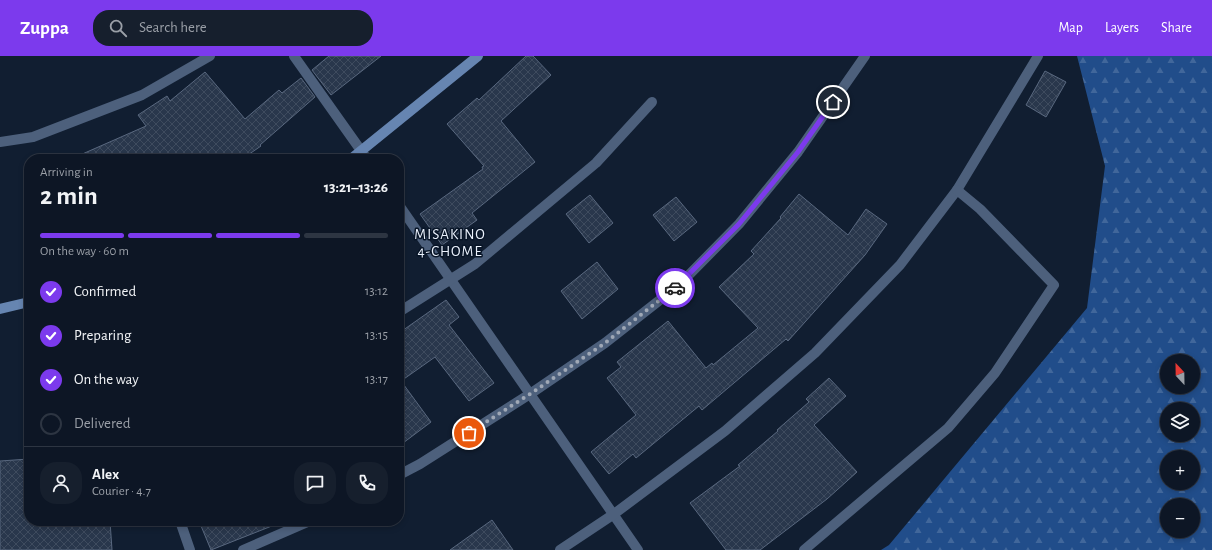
<!DOCTYPE html>
<meta charset="utf-8">
<style>
:root{--surface:#0d1625;--page:#161f2d;--text:#f1f3f6;--muted:#9a9fa7;--line:#2d3542;--accent:#7c3aed}
body{margin:0;font-family:"Alegreya Sans",sans-serif;background:var(--page);color:var(--text);height:100vh;display:flex;flex-direction:column;font-size:15px;white-space:nowrap}
*{box-sizing:border-box;margin:0}
p{font-size:13px;color:var(--muted)}
.icon{flex:none;width:22px;height:22px;fill:none;stroke:currentColor;stroke-width:2;stroke-linecap:round;stroke-linejoin:round}
.map{position:relative;flex:1;overflow:hidden}
.details{position:absolute;left:24px;top:98px;width:380px;height:372px;display:flex;flex-direction:column;background:var(--surface);border-radius:16px;box-shadow:0 2px 6px #0003,0 0 0 1px var(--line)}
.details>*{flex:none}
.needle{width:26px;rotate:338deg}
.buttons{position:absolute;left:1160px;top:298px;display:grid;gap:8px}
.buttons a{display:grid;place-items:center;width:40px;height:40px;border-radius:50%;background:var(--surface);box-shadow:0 2px 6px #0003,0 0 0 1px var(--line);font-size:20px}
.pin{position:absolute;display:grid;place-items:center;width:34px;height:34px;color:#fff;margin:-17px;border:2px solid #fff;border-radius:50%;box-shadow:0 1px 4px #0007}
.courier{position:absolute;display:grid;place-items:center;width:40px;height:40px;margin:-20px;border:3px solid #7c3aed;border-radius:50%;background:#fff;color:#222;box-shadow:0 1px 5px #0007}
.summary em{font-style:normal;font-weight:600}
.summary div{display:flex;flex-direction:column-reverse}
.summary{display:flex;align-items:center;justify-content:space-between;height:68px;padding:0 16px}
h1{font-size:26px;font-weight:600;line-height:30px}
.bar{display:grid;grid-template-columns:repeat(4,1fr);gap:6px 4px;align-content:center;height:48px;padding:0 16px}
.bar i{height:5px;border-radius:3px;background:var(--line)}
.bar .active{background:var(--accent)}
.bar p{grid-column:span 4}
.line{display:flex;align-items:center;gap:10px;padding:0 16px;border-top:1px solid var(--line)}
.line div{flex:1}
.round{display:grid;place-items:center;flex:none;width:42px;height:42px;border-radius:16px;background:var(--page)}
ol{padding:0 16px;list-style:none}
li{display:flex;align-items:center;gap:12px;height:44px}
li p{margin-inline-start:auto}
li .icon{padding:4px;border-radius:50%;background:var(--accent);color:#fff;stroke-width:4}
li:last-child{color:var(--muted)}
li i{width:22px;height:22px;border:2px solid var(--line);border-radius:50%}
header{display:flex;align-items:center;gap:24px;box-sizing:border-box;height:56px;padding:0 20px;background:var(--accent);color:#fff}
header strong{font-size:19px}
nav{display:flex;gap:22px;margin-inline-start:auto;font-size:14px}
.search{width:280px;height:36px;background:var(--page);display:flex;align-items:center;gap:10px;box-sizing:border-box;padding:0 14px;border-radius:16px;color:var(--muted);font-size:15px}
.map>svg:first-child{display:block}
</style>
<header>
<strong>Zuppa</strong>
<div class="search"><svg class="icon" aria-label="search" viewBox="0 0 24 24"><circle cx="10" cy="10" r="6"/><path d="M15 15l6 6"/></svg>Search here</div>
<nav><a>Map</a><a>Layers</a><a>Share</a></nav>
</header>
<div class="map">
<svg width="1212" height="494" viewBox="0 0 1212 494">
<defs>
<pattern id="forest-firs" width="22" height="20" patternUnits="userSpaceOnUse"><rect width="22" height="20" fill="#214d8a"/><path d="M5 1l3.5 6h-7zM16 11l3.5 6h-7z" fill="#41679b"/></pattern>
<pattern id="building-cross-hatch" width="8" height="8" patternUnits="userSpaceOnUse"><rect width="8" height="8" fill="#29374c"/><path d="M0 0l8 8M0 8l8-8" fill="none" stroke="#3e4b5e"/></pattern>
</defs>
<rect width="100%" height="100%" fill="#111e31"/>
<path fill="url(#forest-firs)" fill-rule="evenodd" d="M1077,0H1212V494H881L889,489L1087,252L1105,110ZM1167,305H1193V331H1167ZM1167,353H1193V379H1167ZM1167,401H1193V427H1167ZM1167,449H1193V475H1167Z"/>
<g fill="url(#building-cross-hatch)" stroke="#59687f">
<polygon points="329,0 381,0 331,39 312,14"/>
<polygon points="526,0 533,0 551,19 501,65 535,106 472,157 477,164 442,189 420,158 483,113 482,111 484,110 447,68 477,42 479,44"/>
<polygon points="1045,15 1066,26 1046,61 1026,49"/>
<polygon points="205,16 245,63 279,34 282,37 301,22 315,41 260,89 261,90 242,103 71,103 146,70 138,59 167,40 170,45"/>
<polygon points="799,138 848,179 866,153 887,168 865,199 788,285 786,283 702,354 699,350 636,402 633,398 609,418 591,396 636,359 607,322 621,311 617,306 668,265 706,312 712,307 713,309 758,272 719,231 754,198 751,195 781,162 780,161"/>
<polygon points="590,139 613,167 589,187 566,158"/>
<polygon points="676,141 697,166 674,185 653,159"/>
<polygon points="597,206 618,233 582,263 561,235"/>
<polygon points="446,244 459,261 449,269 494,327 469,345 435,301 401,325 431,366 399,390 399,277"/>
<polygon points="829,322 846,340 814,369 857,416 827,443 760,494 726,494 690,447 740,410 738,409 778,375 777,374 809,346 806,343"/>
<polygon points="29,403 29,465 110,465 112,494 0,494 0,405"/>
<polygon points="492,464 513,494 450,494"/>
<polygon points="199,465 281,465 282,466 211,494"/>
</g>
<g fill="none" stroke-linecap="round" stroke-linejoin="round">
<g stroke="#4d607c" stroke-width="10">
<polyline points="294,0 367,103"/>
<polyline points="0,86 33,81 142,39 210,0"/>
<polyline points="399,149 638,494"/>
<polyline points="399,256 475,208 596,107 652,46"/>
<polyline points="399,419 420,408 530,338 605,287 679,229 739,168 798,96 865,0"/>
<polyline points="180,465 190,494"/>
<polyline points="243,494 310,465"/>
<polyline points="560,494 614,458 725,375 815,297 900,209 957,134 1038,0"/>
<polyline points="804,494 948,372 995,317 1054,229 980,153 957,134"/>
</g>
<g stroke="#6685b1" stroke-width="10">
<polyline points="351,103 478,0"/>
<polyline points="0,253 29,246"/>
</g>
</g>
<g fill="none" stroke-linecap="round" stroke-linejoin="round">
<polyline stroke="#9fa8b6" stroke-width="4" stroke-dasharray="0 7.2" points="469,377 530,338 605,287 675,232"/>
<polyline stroke="#7c3aed" stroke-width="5" points="675,232 739,168 798,96 833,46"/>
</g>
<g text-anchor="middle" dominant-baseline="central" stroke-width="3" stroke-linejoin="round" paint-order="stroke">
<g font-size="15" letter-spacing="1" fill="#ebf2fd" stroke="#081527">
<text x="450" y="178">MISAKINO<tspan x="450" dy="17">4-CHOME</tspan></text>
</g>
</g>
</svg>
<div class="buttons">
<a><svg class="needle" viewBox="-14 -14 28 28"><path d="M0-13l5 13h-10z" fill="#e53935"/><path d="M0 13l5-13h-10z" fill="#9a9fa7"/></svg></a>
<a><svg class="icon" aria-label="layers" viewBox="0 0 24 24"><path d="M12 4l9 5-9 5-9-5zM3 14l9 5 9-5"/></svg></a>
<a>+</a>
<a>−</a>
</div>
<div class="pin" style="left:469px;top:377px;background:#ea580c"><svg class="icon" aria-label="bag" viewBox="0 0 24 24"><path d="M5 8h14l-1 12H6zM9 8a3 3 0 0 1 6 0"/></svg></div>
<div class="pin" style="left:833px;top:46px;background:#1f2937"><svg class="icon" aria-label="home" viewBox="0 0 24 24"><path d="M3 11l9-7 9 7M6 9v11h12V9"/></svg></div>
<div class="courier" style="left:675px;top:232px"><svg class="icon" aria-label="car" viewBox="0 0 24 24"><path d="M5 17H2v-5l4-1 3-4h7l3 4 3 1v5h-3M9 17h6M6 11h13"/><circle cx="7" cy="17" r="2"/><circle cx="17" cy="17" r="2"/></svg></div>
<section class="details">
<div class="summary"><div><h1>2 min</h1><p>Arriving in</p></div><em>13:21–13:26</em></div>
<div class="bar"><i class="active"></i><i class="active"></i><i class="active"></i><i></i><p>On the way · 60 m</p></div>
<ol>
<li><svg class="icon" aria-label="check" viewBox="0 0 24 24"><path d="M5 12l5 5 9-10"/></svg>Confirmed<p>13:12</p></li>
<li><svg class="icon" aria-label="check" viewBox="0 0 24 24"><path d="M5 12l5 5 9-10"/></svg>Preparing<p>13:15</p></li>
<li><svg class="icon" aria-label="check" viewBox="0 0 24 24"><path d="M5 12l5 5 9-10"/></svg>On the way<p>13:17</p></li>
<li><i></i>Delivered</li>
</ol>
<div class="line" style="height:72px"><a class="round"><svg class="icon" aria-label="person" viewBox="0 0 24 24"><circle cx="12" cy="8" r="4"/><path d="M4 21q1-7 8-7t8 7"/></svg></a><div><b>Alex</b><p>Courier · 4.7</p></div><a class="round"><svg class="icon" aria-label="chat" viewBox="0 0 24 24"><path d="M4 5h16v11H9l-5 4z"/></svg></a><a class="round"><svg class="icon" aria-label="phone" viewBox="0 0 24 24"><path d="M5 4h4l2 5-3 2q2 4 5 5l2-3 5 2v4C11 20 4 13 5 4z"/></svg></a></div>
</section>
</div>
